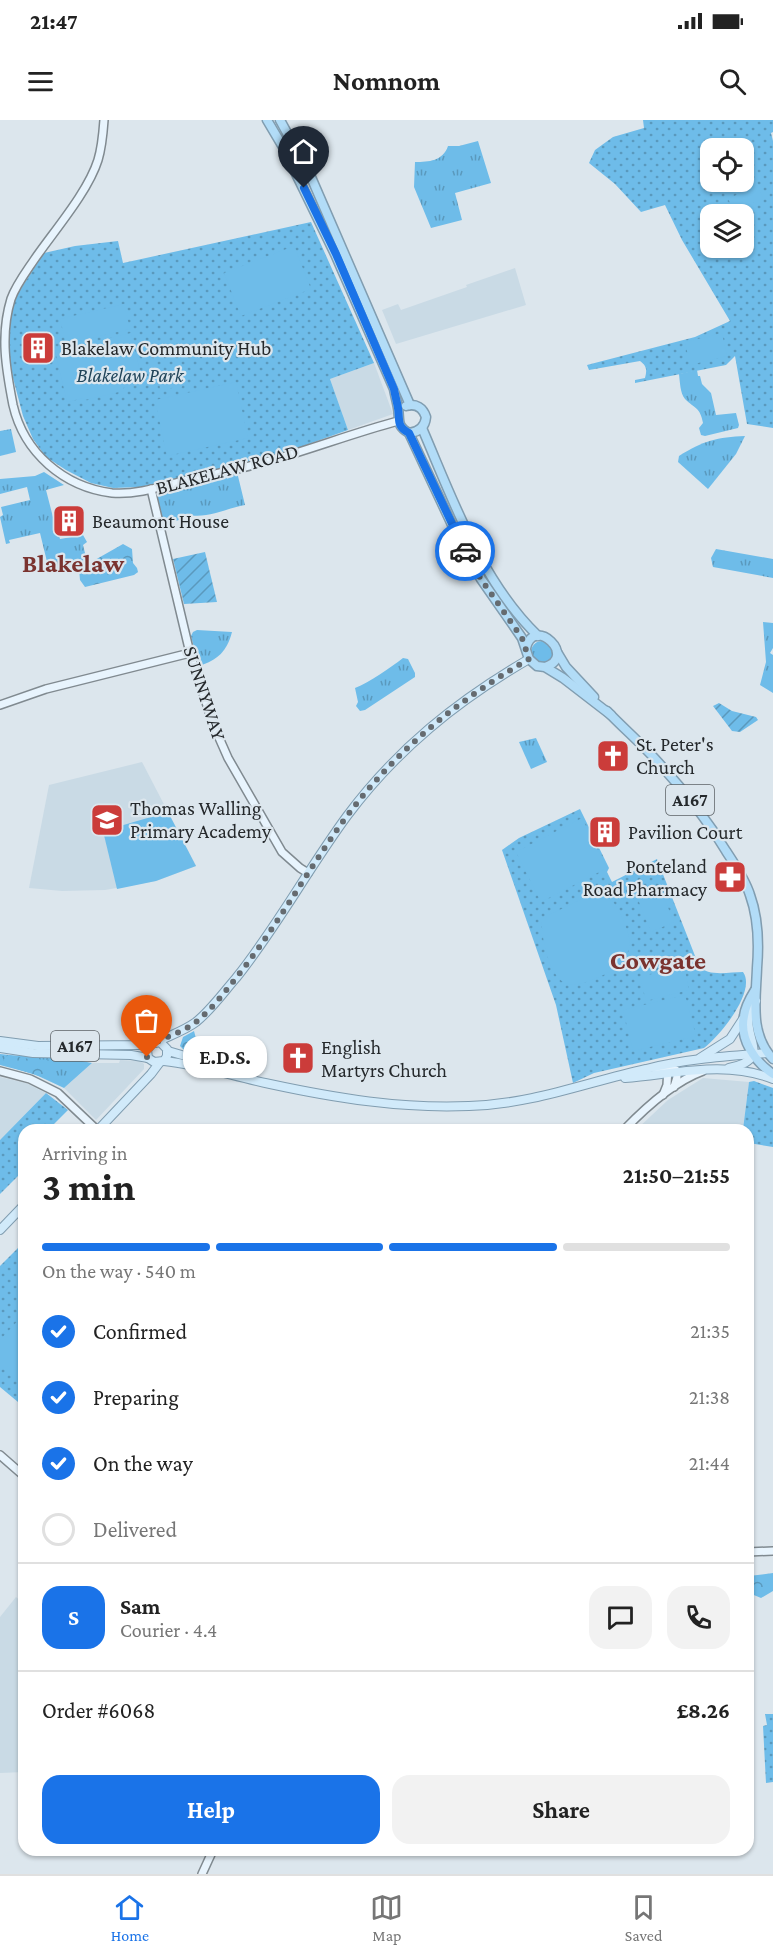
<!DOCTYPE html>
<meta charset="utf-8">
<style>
:root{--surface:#fff;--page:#f2f2f2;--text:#222;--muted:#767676;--line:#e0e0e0;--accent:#1a73e8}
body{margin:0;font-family:"Crimson Pro",serif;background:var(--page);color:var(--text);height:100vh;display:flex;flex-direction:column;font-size:22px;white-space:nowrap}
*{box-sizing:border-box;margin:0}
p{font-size:20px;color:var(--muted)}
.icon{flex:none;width:33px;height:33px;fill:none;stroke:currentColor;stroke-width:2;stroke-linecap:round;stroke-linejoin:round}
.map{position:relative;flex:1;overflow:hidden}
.panel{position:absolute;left:18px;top:1004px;width:736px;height:732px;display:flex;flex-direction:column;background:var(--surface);border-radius:18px;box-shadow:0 2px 4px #0004}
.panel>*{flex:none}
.controls{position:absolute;left:700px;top:18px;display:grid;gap:12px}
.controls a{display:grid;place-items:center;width:54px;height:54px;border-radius:12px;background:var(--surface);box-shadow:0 2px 4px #0004;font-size:30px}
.pin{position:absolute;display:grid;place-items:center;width:51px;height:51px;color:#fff;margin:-62px -26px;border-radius:50% 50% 50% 0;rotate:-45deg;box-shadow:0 0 6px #0007}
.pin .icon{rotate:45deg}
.courier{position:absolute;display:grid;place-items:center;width:60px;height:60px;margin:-30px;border:4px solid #1a73e8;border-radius:50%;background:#fff;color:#222;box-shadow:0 2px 8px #0007}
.bubble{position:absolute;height:42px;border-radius:18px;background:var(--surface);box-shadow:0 2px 4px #0004;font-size:20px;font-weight:700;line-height:42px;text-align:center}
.head em{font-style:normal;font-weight:700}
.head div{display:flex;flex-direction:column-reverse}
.head{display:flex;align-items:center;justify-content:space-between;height:102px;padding:0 24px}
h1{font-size:39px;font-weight:700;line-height:45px}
.bar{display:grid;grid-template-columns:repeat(4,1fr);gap:9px 6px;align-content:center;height:72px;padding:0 24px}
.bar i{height:8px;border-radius:4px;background:var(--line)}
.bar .active{background:var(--accent)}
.bar p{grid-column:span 4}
.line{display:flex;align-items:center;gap:15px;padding:0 24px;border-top:2px solid var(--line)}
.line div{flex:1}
.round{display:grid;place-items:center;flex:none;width:63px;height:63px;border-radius:18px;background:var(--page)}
ol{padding:0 24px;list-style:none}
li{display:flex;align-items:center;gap:18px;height:66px}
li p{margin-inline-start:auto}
li .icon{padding:6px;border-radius:50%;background:var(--accent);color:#fff;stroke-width:4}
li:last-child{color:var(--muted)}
li i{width:33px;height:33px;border:3px solid var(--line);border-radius:50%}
.button{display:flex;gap:12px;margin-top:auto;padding:12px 24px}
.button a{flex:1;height:69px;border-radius:18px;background:var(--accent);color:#fff;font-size:24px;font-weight:700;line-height:69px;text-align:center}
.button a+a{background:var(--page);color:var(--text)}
.status{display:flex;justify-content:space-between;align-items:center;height:42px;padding:0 30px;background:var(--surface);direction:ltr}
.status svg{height:16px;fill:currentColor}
header{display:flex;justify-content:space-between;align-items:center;height:78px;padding:0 24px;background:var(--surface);font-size:27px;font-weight:700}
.tabs{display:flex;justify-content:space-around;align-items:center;height:84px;border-top:2px solid var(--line);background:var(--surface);font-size:16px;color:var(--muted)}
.tabs a{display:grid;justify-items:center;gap:3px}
.tabs .active{color:var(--accent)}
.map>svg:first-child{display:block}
</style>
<div class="status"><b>21:47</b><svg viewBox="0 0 49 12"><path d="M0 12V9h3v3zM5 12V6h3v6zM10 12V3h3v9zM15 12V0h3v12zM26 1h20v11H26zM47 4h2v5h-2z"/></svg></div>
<header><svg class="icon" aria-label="menu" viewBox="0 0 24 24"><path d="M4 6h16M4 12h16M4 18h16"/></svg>Nomnom<svg class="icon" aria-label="search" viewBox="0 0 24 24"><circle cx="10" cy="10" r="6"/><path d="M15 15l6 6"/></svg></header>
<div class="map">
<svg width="773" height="1754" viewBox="0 0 773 1754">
<defs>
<pattern id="grass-tufts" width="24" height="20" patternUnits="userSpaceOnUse" patternTransform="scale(1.5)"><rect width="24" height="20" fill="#6ebce9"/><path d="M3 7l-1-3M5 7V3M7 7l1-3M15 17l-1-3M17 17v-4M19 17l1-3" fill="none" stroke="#5a99bd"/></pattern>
<pattern id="forest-crowns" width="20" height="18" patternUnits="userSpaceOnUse" patternTransform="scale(1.5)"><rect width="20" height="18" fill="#6ebce9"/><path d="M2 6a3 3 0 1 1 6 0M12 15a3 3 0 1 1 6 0" fill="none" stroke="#5a99bd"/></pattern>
<pattern id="park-dots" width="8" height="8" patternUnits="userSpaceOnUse" patternTransform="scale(1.5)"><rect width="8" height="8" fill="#6ebce9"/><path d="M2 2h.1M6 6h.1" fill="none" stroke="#5a99bd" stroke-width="1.8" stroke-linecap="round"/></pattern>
<pattern id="garden-furrows" width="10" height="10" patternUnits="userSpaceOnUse" patternTransform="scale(1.5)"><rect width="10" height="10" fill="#6ebce9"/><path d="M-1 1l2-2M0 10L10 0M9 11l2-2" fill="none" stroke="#5a99bd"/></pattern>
</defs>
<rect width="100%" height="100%" fill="#dce6ed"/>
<g fill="#c9dae5">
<polygon points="515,148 526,185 396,224 382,190 398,184 401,190 467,167 466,165"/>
<polygon points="374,243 393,294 348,310 330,259"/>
<polygon points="142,642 196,746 156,761 105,770 62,771 29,768 49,665"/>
<polygon points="120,940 140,941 144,944 144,949 96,1000 64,968 92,943 119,943"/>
<polygon points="0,957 26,963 46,973 0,1020"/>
<polygon points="703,958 749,962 743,1009 636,1010 668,980"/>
<polygon points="16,1477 24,1484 24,1652 0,1653 0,1497"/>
</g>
<g fill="url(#grass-tufts)">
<path d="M478,21L491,63L455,73L462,100L431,108L414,67L415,42C429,42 443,41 448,26H459Z"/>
<path d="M697,250L698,256H700L702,264L711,273L716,295L736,293L739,305L738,308L705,316L701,315L699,308L703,303C700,287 695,289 685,279C680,273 680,262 679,254Z"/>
<polygon points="11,309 16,332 0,336 0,311"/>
<path d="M745,316L736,334L708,369L678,342L679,336C702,321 718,317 745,316Z"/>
<polygon points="44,352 64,365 46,370 54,401 56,401 60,419 83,415 87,422 83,425 87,441 49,450 40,413 9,420 10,423 6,424 0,397 3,395 1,387 30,380 27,367 0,374 0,359 35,356"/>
<path d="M237,352L245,385C224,389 205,400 185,394L183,399L164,404L156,374L161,370Z"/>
<polygon points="716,429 773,439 773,458 713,447 711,438"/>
<polygon points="763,502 773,503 773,528 770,533 773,535 773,573 760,565 766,542"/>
<path d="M197,510L232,512C227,531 218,540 199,546L191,516L193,512Z"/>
<circle cx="542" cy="532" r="11"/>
<path d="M403,538L408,539L415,553V557L365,590L360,591L356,586L358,582L355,568C370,562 390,548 403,538Z"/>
<polygon points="536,618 547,642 531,649 519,622"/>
<path d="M0,934C31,938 62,936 92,943L64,968L34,954L0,945Z"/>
</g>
<g fill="url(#forest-crowns)">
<polygon points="123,424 132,429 133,443 137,448 138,452 134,455 85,467 80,460 79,449"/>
<polygon points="194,911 200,934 186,932 180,926 183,917"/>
<polygon points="8,935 29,939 58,940 45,958 14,948 3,940"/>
<polygon points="773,1453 773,1471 761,1478 749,1473 749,1456"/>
</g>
<g fill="url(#park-dots)" fill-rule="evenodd">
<path d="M643,0H773V12L771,13L773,21V308L747,304L735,236L726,245L635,263V260L645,258C647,250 647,246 640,241L589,250L587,245L695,217L730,201L682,120L665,85L641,92L615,64L589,43L595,30L613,17L644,8ZM711,28H744V62H711ZM711,94H744V128H711Z"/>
<polygon points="311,102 374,243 330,259 348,310 275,336 140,367 113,368 91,363 66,350 46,337 33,319 23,296 13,258 7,221 7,205 13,181 44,133 75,126 118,121 123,143"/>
<path d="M580,689L609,748L607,752L612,762L657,739L699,846C708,857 729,852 743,852C757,871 719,917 704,928L594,953L573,963L556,885L502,730L519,718Z"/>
<polygon points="754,961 773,968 773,1027 749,1023 748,1010 743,1009 749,962"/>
<polygon points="46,973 68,990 49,1009 24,1010 24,1050 0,1074 0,1020"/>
<polygon points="24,1122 24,1287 0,1267 0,1146"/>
<polygon points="765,1594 773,1594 773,1662 766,1663 763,1606 767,1605"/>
</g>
<g fill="url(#garden-furrows)">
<polygon points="205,432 217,482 184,484 173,439"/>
<polygon points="719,583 732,591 756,597 758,600 740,612 732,611 713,586"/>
</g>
<g fill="#6ebce9">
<polygon points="757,65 763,78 735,92 728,79"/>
<polygon points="294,126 311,169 241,196 224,153"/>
<polygon points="124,184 130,209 66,224 60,199"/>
<polygon points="131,213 143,264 123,268 123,271 85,280 84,278 67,282 55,231"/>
<polygon points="722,213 727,236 690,245 685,222"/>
<polygon points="180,249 182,267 160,269 158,251"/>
<polygon points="236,262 248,318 167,336 155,280"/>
<polygon points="168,692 196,746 156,761 117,769 103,711"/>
<polygon points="582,698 607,748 541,782 516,732"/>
<polygon points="660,768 674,802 651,812 637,777"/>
<path d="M592,774C607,774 614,780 620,793C625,805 631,815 629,828C628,834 621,843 617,847C611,853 582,865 574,865C571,865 568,864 565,863C549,856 541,817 542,801L549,795Z"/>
<polygon points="684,846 689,870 646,881 640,857"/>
<polygon points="685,875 696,916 633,931 623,890"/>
<polygon points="24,1194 24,1259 22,1261 0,1241 0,1220"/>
</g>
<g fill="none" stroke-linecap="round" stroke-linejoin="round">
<g stroke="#808a90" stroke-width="10">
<g id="secondary">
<path d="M104,0C103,14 102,27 98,40C88,72 54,111 34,140C26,152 16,165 11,179C0,215 6,249 13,285C24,333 64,367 112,373C136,375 160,367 183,361C215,354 246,348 276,339C317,327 357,312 398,301"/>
<polyline points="151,369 190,533 213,604 228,638 282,732 300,748 308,753"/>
<polyline points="0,585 46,569 190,533"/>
<polyline points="0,951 30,959 58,973 97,1010"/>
<polyline points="657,951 672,949 676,950 677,957 674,967"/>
<polyline points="663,975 667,965 668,948"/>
<path d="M624,1010C646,987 673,962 703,951"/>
<polyline points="0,1335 24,1356"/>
<polyline points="748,1432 773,1431"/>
<polyline points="202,1754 213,1730"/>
</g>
</g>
<g stroke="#819db0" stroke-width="10">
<g id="primary">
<polyline points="0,921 38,926 139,925 160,922 167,929 167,936 164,941 154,942 148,938 147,930 151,925"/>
<path d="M155,923C168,916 184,911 196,902C211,890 223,873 236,858C277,807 308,749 347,696C397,629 457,581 529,539"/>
<polyline points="0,928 33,933 131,935 148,938"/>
<polyline points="168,931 209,943"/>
<polyline points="700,938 730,919 743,899"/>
<path d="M164,941C201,945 235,957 270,964C335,978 402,989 469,986C533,984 584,963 646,949C685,939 727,936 767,933"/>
<path d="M729,948C773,939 743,920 749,893C750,889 753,885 756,881"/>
<path d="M625,958C676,954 724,940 773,959"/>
<polyline points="98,1010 151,954 160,942"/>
<polyline points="0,1110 24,1085"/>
</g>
</g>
<g stroke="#819db0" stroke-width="11">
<g id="highway">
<path d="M267,0L283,27L335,134L394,269C395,275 397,282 398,288C400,300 396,306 409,313L461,424L481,459L522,518L529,539L537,546L545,547L563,558L611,595"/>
<polyline points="280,0 311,57 410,285"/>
<path d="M406,286C416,283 423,288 426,297C425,307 419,312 409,313"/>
<path d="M422,308C453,380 481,461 538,516"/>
<path d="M526,528C534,495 578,537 545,547"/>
<polyline points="557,532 566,547 594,577"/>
<path d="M607,591C623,608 641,623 656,640C682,668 706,698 726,731C735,745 745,759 750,775C758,797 759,824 757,848C756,879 749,914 773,939"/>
<path d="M755,870C750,878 745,887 744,896C739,919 755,942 773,954"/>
</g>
</g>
<use href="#secondary" stroke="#e8f4fd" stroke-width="7"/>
<use href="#primary" stroke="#d1eafa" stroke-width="8"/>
<use href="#highway" stroke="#b2dcf7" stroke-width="8"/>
</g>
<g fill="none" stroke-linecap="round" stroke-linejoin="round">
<path stroke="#656b70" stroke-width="6" stroke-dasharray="0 10.8" d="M147,937V930L151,925C165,917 183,912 196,902C211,890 224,873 236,858C277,807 308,749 347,696C397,629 457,581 529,539L522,518L481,459L465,431"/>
<path stroke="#1a73e8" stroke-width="8" d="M304,68L336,134L394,269C395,275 397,282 398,288C400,300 396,306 409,313L465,431"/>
</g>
<defs>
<g id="building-square" transform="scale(1.725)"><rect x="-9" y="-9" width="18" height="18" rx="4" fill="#cb3c3a" stroke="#dce6ed"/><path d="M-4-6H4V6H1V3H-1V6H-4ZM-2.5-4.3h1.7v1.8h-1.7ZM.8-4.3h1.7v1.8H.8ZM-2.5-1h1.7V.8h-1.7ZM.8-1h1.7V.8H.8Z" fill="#fff"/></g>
<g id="church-square" transform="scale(1.725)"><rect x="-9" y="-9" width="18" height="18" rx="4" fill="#cb3c3a" stroke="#dce6ed"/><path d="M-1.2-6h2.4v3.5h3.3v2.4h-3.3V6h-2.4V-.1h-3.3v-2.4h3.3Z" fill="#fff"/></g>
<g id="school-square" transform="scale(1.725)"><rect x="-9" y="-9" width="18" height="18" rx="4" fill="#cb3c3a" stroke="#dce6ed"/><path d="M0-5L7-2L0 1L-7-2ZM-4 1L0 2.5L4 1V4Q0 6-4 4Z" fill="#fff"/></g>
<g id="pharmacy-square" transform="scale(1.725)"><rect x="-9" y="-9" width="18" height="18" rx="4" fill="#cb3c3a" stroke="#dce6ed"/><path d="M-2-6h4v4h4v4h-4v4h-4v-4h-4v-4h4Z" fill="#fff"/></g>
</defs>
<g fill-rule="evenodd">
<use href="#building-square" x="38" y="228"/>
<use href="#building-square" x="69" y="401"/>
<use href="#church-square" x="613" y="636"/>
<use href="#school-square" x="107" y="700"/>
<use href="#building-square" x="605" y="712"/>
<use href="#pharmacy-square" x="730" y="757"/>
<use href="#church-square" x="298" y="938"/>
</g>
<g text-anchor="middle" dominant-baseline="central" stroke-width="4.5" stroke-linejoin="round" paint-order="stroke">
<g fill="#dce6ed" stroke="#5c6266" stroke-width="1.5">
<rect x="666" y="665" width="48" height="30" rx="4.5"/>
<rect x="51" y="911" width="48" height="30" rx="4.5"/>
</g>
<g font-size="18" font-weight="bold" fill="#25292c">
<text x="690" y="680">A167</text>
<text x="75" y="926">A167</text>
</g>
<g font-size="20" fill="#25292c" stroke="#dce6ed" text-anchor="start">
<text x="61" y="228">Blakelaw Community Hub</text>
<text x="92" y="401">Beaumont House</text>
<text x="636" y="624">St. Peter's<tspan x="636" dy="23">Church</tspan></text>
<text x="130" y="688">Thomas Walling<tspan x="130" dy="23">Primary Academy</tspan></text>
<text x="628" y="712">Pavilion Court</text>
<text x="707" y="746" text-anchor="end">Ponteland<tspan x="707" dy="23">Road Pharmacy</tspan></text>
<text x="321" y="927">English<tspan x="321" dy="23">Martyrs Church</tspan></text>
</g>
<g font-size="20" font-style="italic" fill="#204459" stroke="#dce6ed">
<text x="130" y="255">Blakelaw Park</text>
</g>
<g font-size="20" fill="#25292c" stroke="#dce6ed">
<text transform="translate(227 349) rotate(-15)">BLAKELAW ROAD</text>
<text transform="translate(205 573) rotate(72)">SUNNYWAY</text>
</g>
<g font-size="26" font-weight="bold" fill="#7a332f" stroke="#dce6ed">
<text x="73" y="443">Blakelaw</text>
<text x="658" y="840">Cowgate</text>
</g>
</g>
</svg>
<div class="controls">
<a><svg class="icon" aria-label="locate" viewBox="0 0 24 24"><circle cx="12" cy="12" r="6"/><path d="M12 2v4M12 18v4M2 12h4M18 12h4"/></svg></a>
<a><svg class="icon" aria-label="layers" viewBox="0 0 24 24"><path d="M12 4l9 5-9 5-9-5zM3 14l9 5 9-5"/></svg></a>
</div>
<div class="pin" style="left:147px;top:937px;background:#ea580c"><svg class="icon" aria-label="bag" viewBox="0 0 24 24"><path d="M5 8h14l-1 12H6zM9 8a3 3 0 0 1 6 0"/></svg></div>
<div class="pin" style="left:304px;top:68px;background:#1f2937"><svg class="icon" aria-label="home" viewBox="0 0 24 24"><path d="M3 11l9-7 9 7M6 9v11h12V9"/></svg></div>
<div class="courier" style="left:465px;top:431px"><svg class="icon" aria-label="car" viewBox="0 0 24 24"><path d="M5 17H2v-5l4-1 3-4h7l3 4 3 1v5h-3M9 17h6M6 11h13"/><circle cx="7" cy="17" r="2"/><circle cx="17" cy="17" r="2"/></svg></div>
<div class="bubble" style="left:183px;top:916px;width:84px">E.D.S.</div>
<section class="panel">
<div class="head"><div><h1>3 min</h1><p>Arriving in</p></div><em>21:50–21:55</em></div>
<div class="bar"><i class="active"></i><i class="active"></i><i class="active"></i><i></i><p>On the way · 540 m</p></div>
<ol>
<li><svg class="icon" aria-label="check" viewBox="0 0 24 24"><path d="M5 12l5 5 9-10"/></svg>Confirmed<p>21:35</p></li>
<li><svg class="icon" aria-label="check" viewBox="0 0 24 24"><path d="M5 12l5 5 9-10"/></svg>Preparing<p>21:38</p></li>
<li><svg class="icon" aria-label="check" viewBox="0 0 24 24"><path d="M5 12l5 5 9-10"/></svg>On the way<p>21:44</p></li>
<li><i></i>Delivered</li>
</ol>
<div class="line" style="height:108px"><b class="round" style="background:var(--accent);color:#fff">S</b><div><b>Sam</b><p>Courier · 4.4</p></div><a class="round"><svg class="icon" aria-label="chat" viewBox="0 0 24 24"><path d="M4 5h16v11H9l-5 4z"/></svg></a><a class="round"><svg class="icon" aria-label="phone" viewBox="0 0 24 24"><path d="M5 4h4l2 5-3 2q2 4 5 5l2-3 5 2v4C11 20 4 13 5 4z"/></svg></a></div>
<div class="line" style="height:78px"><div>Order #6068</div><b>£8.26</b></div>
<div class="button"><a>Help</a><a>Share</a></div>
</section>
</div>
<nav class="tabs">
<a class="active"><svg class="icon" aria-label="home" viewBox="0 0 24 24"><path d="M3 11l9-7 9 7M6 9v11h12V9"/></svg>Home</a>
<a><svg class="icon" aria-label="map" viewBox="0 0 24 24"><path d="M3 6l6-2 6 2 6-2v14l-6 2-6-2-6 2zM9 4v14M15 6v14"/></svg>Map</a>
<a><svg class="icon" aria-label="saved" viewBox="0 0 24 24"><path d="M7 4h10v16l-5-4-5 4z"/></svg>Saved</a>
</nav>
